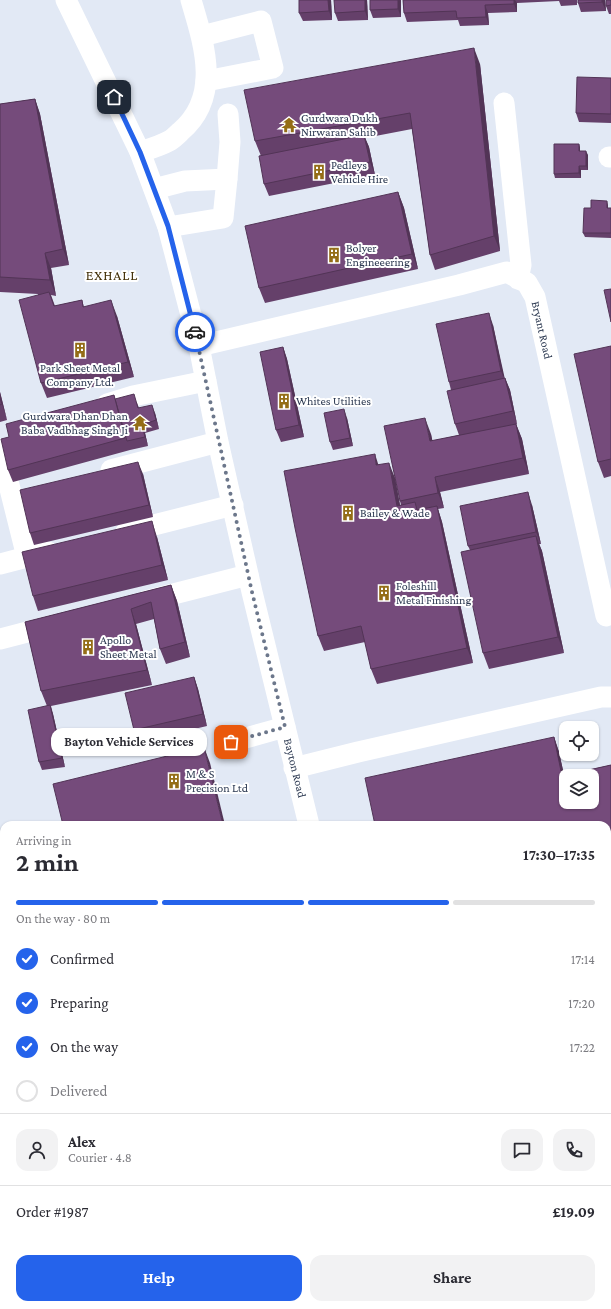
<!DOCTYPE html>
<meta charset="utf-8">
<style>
:root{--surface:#fff;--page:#f2f2f3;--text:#2b2b33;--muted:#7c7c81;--line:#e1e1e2;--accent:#2563eb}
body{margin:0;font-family:"Crimson Pro",serif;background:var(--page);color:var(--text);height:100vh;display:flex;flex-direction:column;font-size:15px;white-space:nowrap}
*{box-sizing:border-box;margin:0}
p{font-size:13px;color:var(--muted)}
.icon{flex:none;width:22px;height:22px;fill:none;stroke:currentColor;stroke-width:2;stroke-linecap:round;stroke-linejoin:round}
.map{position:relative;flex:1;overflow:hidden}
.sheet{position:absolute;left:0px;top:821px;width:611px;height:488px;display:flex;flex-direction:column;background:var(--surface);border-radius:12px 12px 0 0;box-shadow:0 1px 3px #0004}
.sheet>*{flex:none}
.fabs{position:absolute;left:559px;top:721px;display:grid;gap:8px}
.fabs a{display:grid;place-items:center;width:40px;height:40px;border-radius:8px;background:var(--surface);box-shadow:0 1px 3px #0004;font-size:20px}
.pin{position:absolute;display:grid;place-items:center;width:34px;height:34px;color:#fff;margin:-17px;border-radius:8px;box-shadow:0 2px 6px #0006}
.courier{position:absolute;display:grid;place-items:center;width:40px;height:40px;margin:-20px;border:3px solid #2563eb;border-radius:50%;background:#fff;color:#222;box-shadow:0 1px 5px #0007}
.bubble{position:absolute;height:28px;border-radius:12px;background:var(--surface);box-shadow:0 1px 3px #0004;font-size:13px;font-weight:700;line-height:28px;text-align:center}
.headline em{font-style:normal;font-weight:700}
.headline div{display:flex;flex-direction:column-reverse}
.headline{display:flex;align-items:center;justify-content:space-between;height:68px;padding:0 16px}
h1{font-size:26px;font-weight:700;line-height:30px}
.bar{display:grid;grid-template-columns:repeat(4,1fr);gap:6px 4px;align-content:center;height:48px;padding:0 16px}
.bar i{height:5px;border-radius:3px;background:var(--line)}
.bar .current{background:var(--accent)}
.bar p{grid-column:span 4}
.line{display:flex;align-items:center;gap:10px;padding:0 16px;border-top:1px solid var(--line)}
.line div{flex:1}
.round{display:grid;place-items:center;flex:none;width:42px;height:42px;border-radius:12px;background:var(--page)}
ol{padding:0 16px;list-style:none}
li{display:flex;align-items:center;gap:12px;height:44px}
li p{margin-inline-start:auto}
li .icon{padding:4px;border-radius:50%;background:var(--accent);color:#fff;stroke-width:4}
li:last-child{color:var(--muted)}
li i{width:22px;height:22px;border:2px solid var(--line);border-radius:50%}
.button{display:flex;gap:8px;margin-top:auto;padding:8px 16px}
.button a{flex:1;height:46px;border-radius:12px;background:var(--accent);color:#fff;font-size:16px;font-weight:700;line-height:46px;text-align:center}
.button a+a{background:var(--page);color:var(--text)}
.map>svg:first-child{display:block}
</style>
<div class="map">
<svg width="611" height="1309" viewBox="0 0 611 1309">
<rect width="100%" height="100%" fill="#e2e9f5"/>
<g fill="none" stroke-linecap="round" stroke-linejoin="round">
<g stroke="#fff" stroke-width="21">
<polyline points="66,0 140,152 168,227 199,346 218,442 252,592 309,825"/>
<polyline points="202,36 261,21 273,68 206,81"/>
<polyline points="504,103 521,265 518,279"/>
<path d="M140,152C149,149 160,146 169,141C173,139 177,135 180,132C222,97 204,44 191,0"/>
<polyline points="609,157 611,157"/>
<polyline points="154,189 185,181 227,179 230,142 228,114"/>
<polyline points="168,227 223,218 227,179"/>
<polyline points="199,346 459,285 507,272 527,283 535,297 606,616"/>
<polyline points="107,404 133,396 206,381"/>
<polyline points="0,449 27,557 48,552"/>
<polyline points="111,470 218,442"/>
<polyline points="126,532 233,505"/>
<polyline points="0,564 27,557"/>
<polyline points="146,601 248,575"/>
<polyline points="0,639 54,625"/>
<polyline points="231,742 285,727"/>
<polyline points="294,768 358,752 601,697 611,697"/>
<polyline points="607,1039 611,1039"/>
<polyline points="0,1193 4,1191"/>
<polyline points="542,1305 545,1309"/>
<polyline points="367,1309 374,1305"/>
</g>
</g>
<g fill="#65406a">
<polygon points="299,0 331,0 332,20 303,21 299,13"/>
<polygon points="367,0 368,20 338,21 335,13"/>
<polygon points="370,0 401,0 401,17 373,18 370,10"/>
<polygon points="403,0 577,0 577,5 561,6 559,1 517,3 517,12 488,13 489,25 460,26 458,20 407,22 404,13"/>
<polygon points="605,0 606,11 581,12 578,3"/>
<polygon points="611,0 611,14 609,14 606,6"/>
<polygon points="480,64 500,251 435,270 430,255 412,129 365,138 369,147 375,175 269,196 264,184 261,156 255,141"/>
<polygon points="611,78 611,123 579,122 576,113"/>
<polygon points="35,99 40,114 69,265 51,268 56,296 51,295 55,306 82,300 84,307 117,316 134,377 47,398 41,383 38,294 0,292 0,104"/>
<polygon points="579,144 580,148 580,151 588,155 588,170 581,170 581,178 555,178 554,174"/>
<polygon points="398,192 404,208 418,269 265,303 259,288"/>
<polygon points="608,205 608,208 611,208 611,238 585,237 583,233 591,208"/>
<polygon points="493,325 504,378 505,378 510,390 517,424 516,424 522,439 529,474 440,492 444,508 438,509 442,522 473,663 377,684 371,669 365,642 324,651 318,636 378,465 395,478 400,505 401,505 400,501 431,434 432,441 459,435 455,424 451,390 449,382"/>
<polygon points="611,346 611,476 604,478 598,462"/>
<polygon points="283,347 287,359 304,437 281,442 276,430"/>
<polygon points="0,392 7,420 0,422"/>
<polygon points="114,395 115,399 137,403 139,408 155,413 159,429 145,433 148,446 130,450 13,482 8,470 9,437"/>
<polygon points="347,418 353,446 333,450 330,442"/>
<polygon points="143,474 153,517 34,545 30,533"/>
<polygon points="532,505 541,544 539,544 542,551 564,653 489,669 483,653 470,550 468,546"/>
<polygon points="157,537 168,580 38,611 33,596"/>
<polygon points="171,585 177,601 190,657 166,664 160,649 154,619 136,624 152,685 51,706 53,714 65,767 42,770 39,762 47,706 41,691 25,622"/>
<polygon points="194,677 198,689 207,726 139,742 134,730"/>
<polygon points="554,737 559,752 564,775 611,765 611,914 607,915 607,825 375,825"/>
<polygon points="4,848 4,985 0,986 0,849"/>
<rect x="607" y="976" width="4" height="50"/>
<rect x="607" y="1041" width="4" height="60"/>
<polygon points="611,1130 611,1284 607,1286 607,1132"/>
<polygon points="238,1305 363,1305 356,1309 240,1309"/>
<polygon points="432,1305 464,1305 467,1309 433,1309"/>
</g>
<g fill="#523456">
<polygon points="328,0 331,0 332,20 329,11"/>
<polygon points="365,0 367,0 368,20 365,11"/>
<polygon points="398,0 401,0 401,17 398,9"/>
<polygon points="514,0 515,0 517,3 517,12 514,4"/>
<polygon points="602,0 605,0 606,11 602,2"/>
<polygon points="485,5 488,13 489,25 486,17"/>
<polygon points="474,48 480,64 500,251 494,236"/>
<polygon points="35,99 40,114 69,265 63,249"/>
<polygon points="364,135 369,147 375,175 370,162"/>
<polygon points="579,144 580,148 580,155 579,151"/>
<polygon points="586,151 588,155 588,170 586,166"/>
<polygon points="579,166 581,170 581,178 579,173"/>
<polygon points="398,192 404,208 418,269 412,254"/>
<polygon points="607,201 608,205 608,213 607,208"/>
<polygon points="45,253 51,268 56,296 50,280"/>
<polygon points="111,300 117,316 134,377 128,362"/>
<polygon points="489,313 493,325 506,384 501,371"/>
<polygon points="283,347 287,359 304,437 299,425"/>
<polygon points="505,378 510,390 517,424 513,411"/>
<polygon points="0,392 7,420 2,404 0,398"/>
<polygon points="152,405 155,413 159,429 156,420"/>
<polygon points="344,409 347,418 353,446 350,438"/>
<polygon points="425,418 431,434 436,457 430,441"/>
<polygon points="516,424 522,439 529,474 523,458"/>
<polygon points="142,425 145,433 148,446 145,437"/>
<polygon points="375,454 380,470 376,465"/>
<polygon points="138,462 143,474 153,517 149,505"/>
<polygon points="389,463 395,478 403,522 397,506"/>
<polygon points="435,477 440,492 444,508 438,493"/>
<polygon points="528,492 532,505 541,544 536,532"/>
<polygon points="437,506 442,522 473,663 467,648"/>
<polygon points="152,521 157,537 168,580 162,565"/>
<polygon points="536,536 542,551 564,653 558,637"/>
<polygon points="171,585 177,601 190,657 185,642"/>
<polygon points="131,609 136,624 152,685 147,670"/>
<polygon points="194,677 198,689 207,726 203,714"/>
<polygon points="50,705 53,714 65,767 62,758"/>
<polygon points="554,737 559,752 566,784 562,776"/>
<polygon points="204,747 210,763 225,825 223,825"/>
</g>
<g fill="#754b7b" stroke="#523456" fill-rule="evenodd">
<polygon points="299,0 328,0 329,11 299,13"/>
<polygon points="334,0 365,0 365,11 335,13"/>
<polygon points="370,0 398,0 398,9 370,10"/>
<polygon points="403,0 514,0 514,4 485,5 486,17 457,18 456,11 404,13"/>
<polygon points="578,0 602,0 602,2 578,3"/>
<polygon points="606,0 611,0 611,5 606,6"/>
<polygon points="474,48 494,236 430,255 410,113 255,141 244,90"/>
<polygon points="577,77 611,78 611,114 576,113"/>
<polygon points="35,99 63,249 45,253 50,280 0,277 0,104"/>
<polygon points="364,135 370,162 264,184 259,156"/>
<polygon points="554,144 579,144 579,151 586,151 586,166 579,166 579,173 554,174"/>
<polygon points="398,192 412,254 259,288 245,226"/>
<polygon points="591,200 607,201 607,208 611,208 611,233 583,233 584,208 591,208"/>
<polygon points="611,289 611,322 604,290"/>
<polygon points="49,292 54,306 82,300 83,307 111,300 128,362 41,383 19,300"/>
<polygon points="489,313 501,371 449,382 436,324"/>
<polygon points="611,346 611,459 598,462 574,354"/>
<polygon points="283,347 299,425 276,430 260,352"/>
<polygon points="505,378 513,411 455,424 447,391"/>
<polygon points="134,394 138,408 152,405 156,420 142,425 145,437 127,441 115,399"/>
<polygon points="114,395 125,438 8,470 1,439 9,437 6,424"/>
<polygon points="0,398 2,404 0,405"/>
<polygon points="344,409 350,438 330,442 324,413"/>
<polygon points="425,418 430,441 516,424 523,458 435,477 438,493 400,501 384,426"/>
<polygon points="375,454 376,465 389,463 397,506 415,502 417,510 437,506 467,648 371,669 361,626 318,636 295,528 284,471"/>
<polygon points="138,462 149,505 30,533 20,490"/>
<polygon points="528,492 536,532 468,546 460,506"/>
<polygon points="152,521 162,565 33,596 22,552"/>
<polygon points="536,536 558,637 483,653 461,552"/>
<polygon points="171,585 185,642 160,649 151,602 131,609 147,670 41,691 25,622"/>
<polygon points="194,677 203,714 134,730 125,693"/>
<polygon points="50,705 62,758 39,762 28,710"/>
<path d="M554,737L562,776L611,765V897L607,898V825H375L365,778ZM566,776H592V802H566Z"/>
<polygon points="204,747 223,825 63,825 53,784"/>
<polygon points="4,848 4,967 0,968 0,849"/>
<rect x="607" y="976" width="4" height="38"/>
<polygon points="607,1041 611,1041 611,1084 607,1085"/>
<polygon points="611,1130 611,1266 607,1268 607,1132"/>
<polygon points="143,1305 208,1305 210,1309 136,1309"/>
<polygon points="241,1305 328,1305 320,1309 243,1309"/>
<polygon points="382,1305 403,1305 405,1309 375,1309"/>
<polygon points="434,1305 464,1305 467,1309 437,1309"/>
</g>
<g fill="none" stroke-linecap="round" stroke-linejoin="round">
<polyline stroke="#6c778b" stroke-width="4" stroke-dasharray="0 7.2" points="195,332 252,592 285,727 231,742"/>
<polyline stroke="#2563eb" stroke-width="5" points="114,97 140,152 168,226 195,332"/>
</g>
<defs>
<g id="temple-bare" transform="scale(1.2)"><path d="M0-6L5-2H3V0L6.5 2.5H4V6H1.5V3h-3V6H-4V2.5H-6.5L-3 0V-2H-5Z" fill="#946d16" stroke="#fff" stroke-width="2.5" paint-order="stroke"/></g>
<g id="building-bare" transform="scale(1.2)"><path d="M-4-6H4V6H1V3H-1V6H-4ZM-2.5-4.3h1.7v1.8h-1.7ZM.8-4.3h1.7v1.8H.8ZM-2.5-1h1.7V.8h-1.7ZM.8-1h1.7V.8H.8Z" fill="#946d16" stroke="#fff" stroke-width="2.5" paint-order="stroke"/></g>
</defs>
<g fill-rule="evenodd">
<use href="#temple-bare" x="289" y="125"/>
<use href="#building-bare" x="319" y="172"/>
<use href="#building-bare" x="334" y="255"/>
<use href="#building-bare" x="80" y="350"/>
<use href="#building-bare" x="284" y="401"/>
<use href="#temple-bare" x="140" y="423"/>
<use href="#building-bare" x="348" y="513"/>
<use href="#building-bare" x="384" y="593"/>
<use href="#building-bare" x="88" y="647"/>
<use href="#building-bare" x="174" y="781"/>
</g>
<g text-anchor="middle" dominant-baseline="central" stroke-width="4" stroke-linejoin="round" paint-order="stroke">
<g font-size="12" fill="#2d3a52" stroke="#fff" text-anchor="start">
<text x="301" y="118">Gurdwara Dukh<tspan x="301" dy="14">Nirwaran Sahib</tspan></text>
<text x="331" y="165">Pedleys<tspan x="331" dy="14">Vehicle Hire</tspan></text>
<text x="346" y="248">Bolyer<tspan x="346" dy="14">Engineeering</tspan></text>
<text x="80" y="368" text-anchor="middle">Park Sheet Metal<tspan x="80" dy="14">Company Ltd.</tspan></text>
<text x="296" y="401">Whites Utilities</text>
<text x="128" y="416" text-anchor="end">Gurdwara Dhan Dhan<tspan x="128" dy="14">Baba Vadbhag Singh Ji</tspan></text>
<text x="360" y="513">Bailey &amp; Wade</text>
<text x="396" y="586">Foleshill<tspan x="396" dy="14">Metal Finishing</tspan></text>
<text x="100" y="640">Apollo<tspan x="100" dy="14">Sheet Metal</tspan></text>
<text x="186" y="774">M &amp; S<tspan x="186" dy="14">Precision Ltd</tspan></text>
</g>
<g font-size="12" fill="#2d3a52" stroke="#fff">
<text transform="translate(542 330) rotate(77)">Bryant Road</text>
<text transform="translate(295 768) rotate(76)">Bayton Road</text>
</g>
<g font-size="14" letter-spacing="1" fill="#412f07" stroke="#fff">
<text x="112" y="275">EXHALL</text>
</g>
</g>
</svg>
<div class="fabs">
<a><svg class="icon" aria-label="locate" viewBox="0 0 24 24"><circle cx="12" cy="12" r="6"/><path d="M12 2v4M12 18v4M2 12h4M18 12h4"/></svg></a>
<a><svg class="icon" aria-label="layers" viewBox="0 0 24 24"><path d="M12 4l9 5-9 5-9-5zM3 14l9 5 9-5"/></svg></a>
</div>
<div class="pin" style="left:231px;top:742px;background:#ea580c"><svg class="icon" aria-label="bag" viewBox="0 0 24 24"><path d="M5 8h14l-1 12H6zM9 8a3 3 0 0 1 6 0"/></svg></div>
<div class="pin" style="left:114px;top:97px;background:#1f2937"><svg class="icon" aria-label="home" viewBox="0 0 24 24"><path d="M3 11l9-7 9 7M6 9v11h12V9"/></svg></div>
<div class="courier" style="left:195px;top:332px"><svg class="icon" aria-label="car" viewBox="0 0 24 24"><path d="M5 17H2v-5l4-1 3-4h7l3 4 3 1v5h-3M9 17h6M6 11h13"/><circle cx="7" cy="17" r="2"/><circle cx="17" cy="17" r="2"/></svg></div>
<div class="bubble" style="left:51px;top:728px;width:156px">Bayton Vehicle Services</div>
<section class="sheet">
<div class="headline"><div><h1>2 min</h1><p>Arriving in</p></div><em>17:30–17:35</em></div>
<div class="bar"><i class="current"></i><i class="current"></i><i class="current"></i><i></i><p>On the way · 80 m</p></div>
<ol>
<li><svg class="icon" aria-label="check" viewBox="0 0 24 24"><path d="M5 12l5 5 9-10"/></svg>Confirmed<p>17:14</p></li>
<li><svg class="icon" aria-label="check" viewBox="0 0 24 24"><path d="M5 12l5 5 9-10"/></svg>Preparing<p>17:20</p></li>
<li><svg class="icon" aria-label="check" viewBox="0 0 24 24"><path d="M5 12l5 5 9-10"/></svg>On the way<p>17:22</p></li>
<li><i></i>Delivered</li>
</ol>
<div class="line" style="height:72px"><a class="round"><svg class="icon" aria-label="person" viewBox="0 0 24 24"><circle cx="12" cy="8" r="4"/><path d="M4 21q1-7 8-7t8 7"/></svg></a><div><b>Alex</b><p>Courier · 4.8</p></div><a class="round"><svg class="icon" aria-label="chat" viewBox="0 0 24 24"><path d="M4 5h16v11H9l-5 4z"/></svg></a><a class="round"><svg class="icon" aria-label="phone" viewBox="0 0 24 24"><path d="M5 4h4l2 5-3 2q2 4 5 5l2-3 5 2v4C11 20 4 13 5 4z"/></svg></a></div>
<div class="line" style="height:52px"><div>Order #1987</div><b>£19.09</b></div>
<div class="button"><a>Help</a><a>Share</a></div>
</section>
</div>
